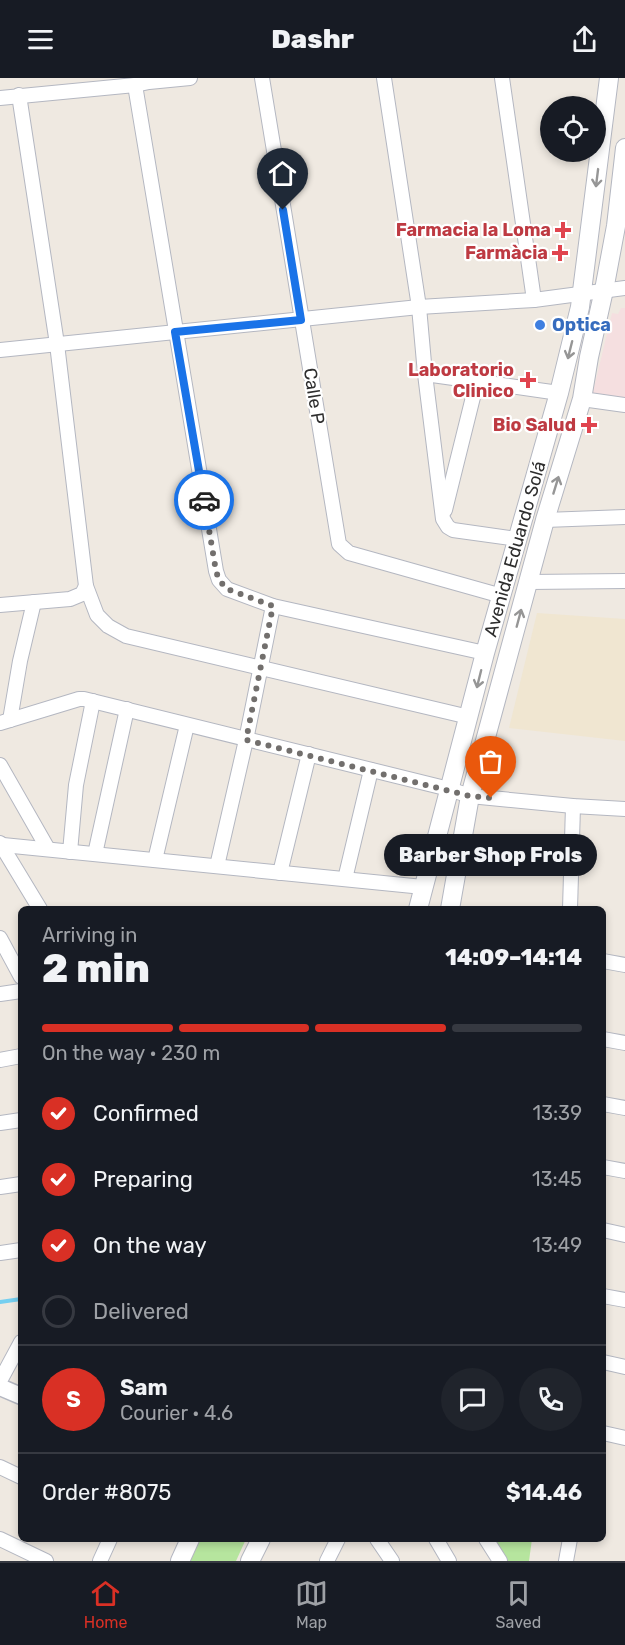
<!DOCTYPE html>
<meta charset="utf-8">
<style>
:root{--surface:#171b24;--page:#20242c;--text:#f1f3f6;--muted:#9ea1a6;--line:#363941;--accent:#d93025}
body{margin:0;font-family:Rubik,sans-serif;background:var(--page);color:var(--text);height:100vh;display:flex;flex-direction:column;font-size:22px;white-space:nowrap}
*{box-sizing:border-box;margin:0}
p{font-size:20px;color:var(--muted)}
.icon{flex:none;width:33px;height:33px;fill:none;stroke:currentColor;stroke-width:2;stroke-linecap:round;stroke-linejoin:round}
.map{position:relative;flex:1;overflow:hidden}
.details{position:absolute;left:18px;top:828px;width:588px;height:636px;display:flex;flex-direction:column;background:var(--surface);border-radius:9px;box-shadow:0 3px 9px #0003}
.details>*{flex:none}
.buttons{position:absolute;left:540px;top:18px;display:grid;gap:12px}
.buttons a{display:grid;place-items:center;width:66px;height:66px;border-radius:50%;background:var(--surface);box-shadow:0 3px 9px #0003;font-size:30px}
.pin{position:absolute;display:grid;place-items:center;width:51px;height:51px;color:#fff;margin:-62px -26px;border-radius:50% 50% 50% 0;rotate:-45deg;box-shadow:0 0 6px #0007}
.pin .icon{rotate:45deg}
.courier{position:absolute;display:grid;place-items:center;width:60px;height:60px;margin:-30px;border:4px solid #1a73e8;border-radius:50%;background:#fff;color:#222;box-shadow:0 2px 8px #0007}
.bubble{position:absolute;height:42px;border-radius:21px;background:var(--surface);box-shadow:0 3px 9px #0003;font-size:20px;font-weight:800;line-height:42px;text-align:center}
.overview em{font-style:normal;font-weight:800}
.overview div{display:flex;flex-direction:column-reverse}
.overview{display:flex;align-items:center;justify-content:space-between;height:102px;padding:0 24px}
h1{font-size:39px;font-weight:800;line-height:45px}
.bar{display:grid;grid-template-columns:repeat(4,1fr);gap:9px 6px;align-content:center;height:72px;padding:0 24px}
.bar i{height:8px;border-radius:4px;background:var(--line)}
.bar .selected{background:var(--accent)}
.bar p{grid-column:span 4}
.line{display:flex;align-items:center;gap:15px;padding:0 24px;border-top:2px solid var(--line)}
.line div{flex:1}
.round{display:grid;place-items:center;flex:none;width:63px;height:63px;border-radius:32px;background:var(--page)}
ol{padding:0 24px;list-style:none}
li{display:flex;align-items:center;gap:18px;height:66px}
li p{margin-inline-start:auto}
li .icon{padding:6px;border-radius:50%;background:var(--accent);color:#fff;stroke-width:4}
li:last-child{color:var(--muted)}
li i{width:33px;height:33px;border:3px solid var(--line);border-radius:50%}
header{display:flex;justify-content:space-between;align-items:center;height:78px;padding:0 24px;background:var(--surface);font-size:27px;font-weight:800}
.tab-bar{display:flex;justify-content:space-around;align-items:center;height:84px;border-top:2px solid var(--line);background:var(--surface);font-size:16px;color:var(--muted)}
.tab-bar a{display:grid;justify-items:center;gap:3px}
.tab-bar .selected{color:var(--accent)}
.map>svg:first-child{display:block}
</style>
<header><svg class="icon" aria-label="menu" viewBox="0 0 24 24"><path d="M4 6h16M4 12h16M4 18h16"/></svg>Dashr<svg class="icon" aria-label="share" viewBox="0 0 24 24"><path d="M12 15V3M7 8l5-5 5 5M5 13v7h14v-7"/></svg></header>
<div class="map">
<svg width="625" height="1483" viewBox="0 0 625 1483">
<rect width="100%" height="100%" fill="#efe9e1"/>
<polygon fill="#f0e6d1" points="537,535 625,541 625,663 509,650"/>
<polygon fill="#f5dfe0" points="621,230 625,230 625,322 592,318 612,235 618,236"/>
<g fill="#b6e59e">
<polygon points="198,1461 246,1461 236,1483 188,1483"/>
<polygon points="490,1461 532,1461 529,1483 503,1483"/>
</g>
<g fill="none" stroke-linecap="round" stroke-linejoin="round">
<polyline stroke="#75cff0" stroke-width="4" points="0,1224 21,1221"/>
<g stroke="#b4b7c1" stroke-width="16">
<g id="minor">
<polyline points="262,0 339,466 349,475 502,518"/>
<polyline points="384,0 419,229 425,296 443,441 448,449 453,452 517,461"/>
<polyline points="502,0 534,222"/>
<polyline points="135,7 216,493 219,502 227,511 273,528 485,575"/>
<polyline points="19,17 57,266 86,508 97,537 108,548 126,558 469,639"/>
<polyline points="0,20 135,7 149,4 190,0"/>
<polyline points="0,272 419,229 534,222 625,210"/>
<polyline points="425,296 559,315"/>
<polyline points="582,321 625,327"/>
<polyline points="445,432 477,303"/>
<polyline points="545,442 625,439"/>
<polyline points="529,504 625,503"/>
<polyline points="0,527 70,521 82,516 86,508"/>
<polyline points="10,642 20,583 34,524"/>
<polyline points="0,645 79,621 84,621 449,711 470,718 573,728 625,731"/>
<polyline points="0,687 48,771"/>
<polyline points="0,765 40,831"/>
<polyline points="3,767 423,809"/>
<polyline points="70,774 76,707 93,623"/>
<polyline points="95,776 127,631"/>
<polyline points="155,782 187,647"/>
<polyline points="217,788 246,662 273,528"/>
<polyline points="280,795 309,676"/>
<polyline points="345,801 371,692"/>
<polyline points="570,831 573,728"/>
<polyline points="0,860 21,899"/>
<polyline points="603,883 625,887"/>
<polyline points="0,916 21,913"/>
<polyline points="603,961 625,965"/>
<polyline points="0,982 21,978"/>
<polyline points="603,1026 625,1030"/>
<polyline points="0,1045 21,1042"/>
<polyline points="603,1089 625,1093"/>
<polyline points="0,1109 21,1106"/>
<polyline points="603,1152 625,1157"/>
<polyline points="0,1175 21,1172"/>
<polyline points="603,1218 625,1222"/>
<polyline points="603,1284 625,1289"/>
<polyline points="0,1303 21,1264"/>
<polyline points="603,1355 625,1360"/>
<polyline points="0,1389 21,1399"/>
<polyline points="0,1461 46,1483"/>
<polyline points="377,1461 392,1483"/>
<polyline points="436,1461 449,1483"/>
<polyline points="486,1461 500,1483"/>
<polyline points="100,1483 110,1461"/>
<polyline points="327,1483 338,1461"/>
<polyline points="566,1483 570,1461"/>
</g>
</g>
<g stroke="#b4b7c1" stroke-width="19">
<polyline id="tertiary" points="0,1309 21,1318"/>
</g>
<g stroke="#b4b7c1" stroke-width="20">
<g id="secondary">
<polyline points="418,831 485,575 559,315 580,229 609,0"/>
<polyline points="450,831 470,718 545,442 582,321 589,279 604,212 616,148 625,70"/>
<polyline points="180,1483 190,1461"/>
<polyline points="250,1483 261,1461"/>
</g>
</g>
<use href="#minor" stroke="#fff" stroke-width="14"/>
<use href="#tertiary" stroke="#fff" stroke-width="16"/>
<use href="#secondary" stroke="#fff" stroke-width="18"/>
</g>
<defs><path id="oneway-shaft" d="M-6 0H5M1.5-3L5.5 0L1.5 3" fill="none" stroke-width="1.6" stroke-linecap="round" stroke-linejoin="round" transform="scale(1.5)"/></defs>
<g stroke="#969696">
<use href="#oneway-shaft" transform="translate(597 100) rotate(97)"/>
<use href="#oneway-shaft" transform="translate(570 272) rotate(104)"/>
<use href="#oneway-shaft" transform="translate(556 407) rotate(-73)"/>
<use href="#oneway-shaft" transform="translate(519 540) rotate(-75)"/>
<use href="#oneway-shaft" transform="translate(479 601) rotate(104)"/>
</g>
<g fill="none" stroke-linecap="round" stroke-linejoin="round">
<polyline stroke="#726f6d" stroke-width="6" stroke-dasharray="0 10.8" points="204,422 216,493 219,502 227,511 273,528 246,662 470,718 491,720"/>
<polyline stroke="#1a73e8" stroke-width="8" points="204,422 175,254 301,242 283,132"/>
</g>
<g fill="#e0444e" stroke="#fff" stroke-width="2">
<path d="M560 143h6v6h6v6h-6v6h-6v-6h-6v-6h6z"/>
<path d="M557 166h6v6h6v6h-6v6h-6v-6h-6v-6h6z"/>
<path d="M525 293h6v6h6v6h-6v6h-6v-6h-6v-6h6z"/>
<path d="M586 338h6v6h6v6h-6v6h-6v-6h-6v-6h6z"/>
</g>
<circle fill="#3f7fe0" stroke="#fff" stroke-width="2" cx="540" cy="247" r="6"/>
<g text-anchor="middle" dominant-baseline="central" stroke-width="4.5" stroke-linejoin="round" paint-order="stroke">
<g font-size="18" font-weight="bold" fill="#be3a42" stroke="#fff" text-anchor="end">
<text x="551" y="152">Farmacia la Loma</text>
<text x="548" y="175">Farmàcia</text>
<text x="514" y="292">Laboratorio<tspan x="514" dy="21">Clinico</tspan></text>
<text x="576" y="347">Bio Salud</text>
</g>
<g font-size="18" font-weight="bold" fill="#366cbe" stroke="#fff" text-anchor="start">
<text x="552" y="247">Optica</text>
</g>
<g font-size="18" fill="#2e2e2e" stroke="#fff">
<text transform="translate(314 318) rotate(81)">Calle P</text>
<text transform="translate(515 471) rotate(-74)">Avenida Eduardo Solá</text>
</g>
</g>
</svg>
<div class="buttons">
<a><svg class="icon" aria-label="locate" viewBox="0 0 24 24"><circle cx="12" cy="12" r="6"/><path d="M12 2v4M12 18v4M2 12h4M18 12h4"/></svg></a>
</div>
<div class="pin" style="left:491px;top:720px;background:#ea580c"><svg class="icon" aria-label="bag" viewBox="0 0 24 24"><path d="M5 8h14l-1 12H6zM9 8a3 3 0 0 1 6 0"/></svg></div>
<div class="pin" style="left:283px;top:132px;background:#1f2937"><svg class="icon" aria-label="home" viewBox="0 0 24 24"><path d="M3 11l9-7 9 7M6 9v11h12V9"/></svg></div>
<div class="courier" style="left:204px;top:422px"><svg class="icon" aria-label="car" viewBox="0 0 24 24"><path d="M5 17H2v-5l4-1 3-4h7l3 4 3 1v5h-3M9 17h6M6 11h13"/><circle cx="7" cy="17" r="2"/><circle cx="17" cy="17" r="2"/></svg></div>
<div class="bubble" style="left:384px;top:756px;width:213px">Barber Shop Frols</div>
<section class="details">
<div class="overview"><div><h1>2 min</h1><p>Arriving in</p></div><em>14:09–14:14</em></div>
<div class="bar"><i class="selected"></i><i class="selected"></i><i class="selected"></i><i></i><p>On the way · 230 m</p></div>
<ol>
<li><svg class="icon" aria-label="check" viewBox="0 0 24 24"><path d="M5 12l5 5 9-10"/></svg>Confirmed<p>13:39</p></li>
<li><svg class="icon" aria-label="check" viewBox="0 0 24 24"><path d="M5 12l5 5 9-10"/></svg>Preparing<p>13:45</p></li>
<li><svg class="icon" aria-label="check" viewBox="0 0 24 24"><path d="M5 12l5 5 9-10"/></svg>On the way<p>13:49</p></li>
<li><i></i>Delivered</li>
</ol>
<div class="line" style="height:108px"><b class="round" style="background:var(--accent);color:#fff">S</b><div><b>Sam</b><p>Courier · 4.6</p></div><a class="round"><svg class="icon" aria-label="chat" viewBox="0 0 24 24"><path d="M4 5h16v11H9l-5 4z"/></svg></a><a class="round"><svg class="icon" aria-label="phone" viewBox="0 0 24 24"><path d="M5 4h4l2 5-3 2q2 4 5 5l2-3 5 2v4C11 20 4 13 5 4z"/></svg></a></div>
<div class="line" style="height:78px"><div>Order #8075</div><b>$14.46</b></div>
</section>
</div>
<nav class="tab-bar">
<a class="selected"><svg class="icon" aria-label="home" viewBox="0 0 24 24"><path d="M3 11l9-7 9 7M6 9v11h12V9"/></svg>Home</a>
<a><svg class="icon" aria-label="map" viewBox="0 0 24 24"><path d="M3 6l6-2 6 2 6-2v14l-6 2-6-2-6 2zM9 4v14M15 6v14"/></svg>Map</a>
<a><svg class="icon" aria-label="saved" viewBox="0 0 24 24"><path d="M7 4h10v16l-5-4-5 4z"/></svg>Saved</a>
</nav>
